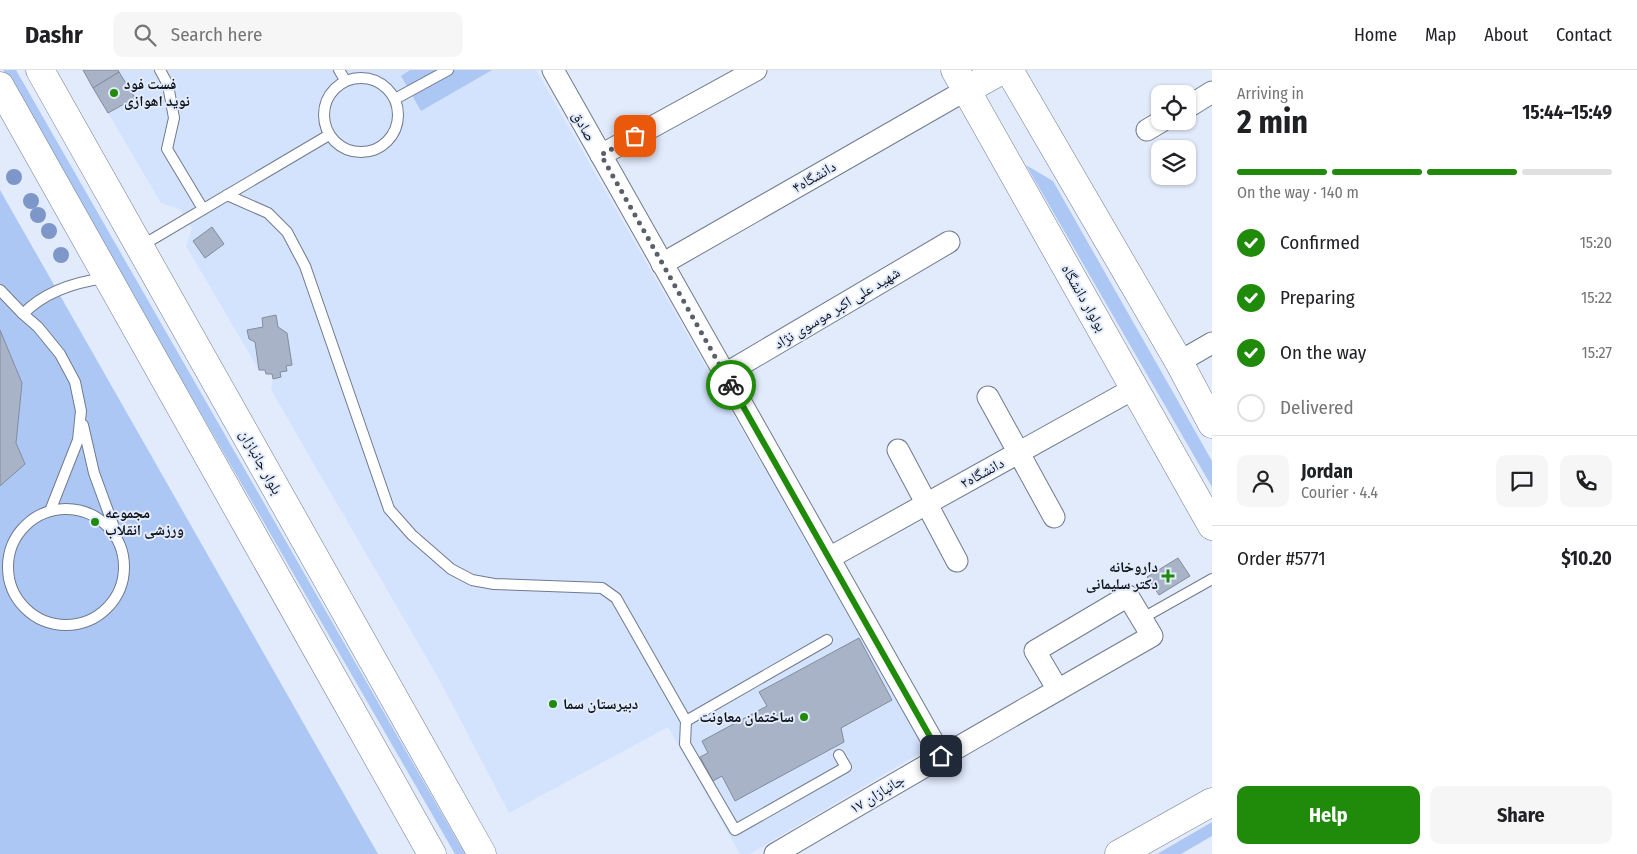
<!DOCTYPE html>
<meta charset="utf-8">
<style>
:root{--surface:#fff;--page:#f6f6f6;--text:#202124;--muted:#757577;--line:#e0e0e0;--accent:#208b0a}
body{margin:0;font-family:"Fira Sans Condensed","Noto Naskh Arabic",sans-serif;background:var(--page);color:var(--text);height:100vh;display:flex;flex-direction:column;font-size:19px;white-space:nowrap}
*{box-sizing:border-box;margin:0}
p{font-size:16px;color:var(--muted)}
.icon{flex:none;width:28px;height:28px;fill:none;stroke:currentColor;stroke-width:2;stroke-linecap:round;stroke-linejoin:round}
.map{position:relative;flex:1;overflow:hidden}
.drawer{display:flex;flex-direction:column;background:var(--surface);width:425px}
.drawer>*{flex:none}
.buttons{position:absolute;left:1151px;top:15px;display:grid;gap:10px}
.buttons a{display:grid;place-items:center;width:45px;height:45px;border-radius:10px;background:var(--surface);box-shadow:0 1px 4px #0004;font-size:25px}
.pin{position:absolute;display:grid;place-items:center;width:42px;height:42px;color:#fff;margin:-21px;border-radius:10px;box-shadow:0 2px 8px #0006}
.courier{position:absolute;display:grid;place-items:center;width:50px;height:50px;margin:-25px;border:4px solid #208b0a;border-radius:50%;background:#fff;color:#222;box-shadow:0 1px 6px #0007}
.summary em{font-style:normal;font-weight:700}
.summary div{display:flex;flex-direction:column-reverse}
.summary{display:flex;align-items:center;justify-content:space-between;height:85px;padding:0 25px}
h1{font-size:32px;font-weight:700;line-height:38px}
.bar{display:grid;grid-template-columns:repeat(4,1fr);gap:8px 5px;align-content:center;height:60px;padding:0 25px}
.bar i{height:6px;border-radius:4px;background:var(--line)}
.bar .on{background:var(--accent)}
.bar p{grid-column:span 4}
.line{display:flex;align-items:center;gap:12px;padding:0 25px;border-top:1px solid var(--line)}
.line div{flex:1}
.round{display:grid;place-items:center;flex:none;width:52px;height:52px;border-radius:10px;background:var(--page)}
ol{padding:0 25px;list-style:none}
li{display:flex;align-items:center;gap:15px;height:55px}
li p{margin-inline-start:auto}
li .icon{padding:5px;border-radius:50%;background:var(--accent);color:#fff;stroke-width:4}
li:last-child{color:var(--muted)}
li i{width:28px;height:28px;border:2px solid var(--line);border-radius:50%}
.primary-button{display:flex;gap:10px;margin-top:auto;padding:10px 25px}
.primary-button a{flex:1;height:58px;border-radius:10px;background:var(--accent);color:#fff;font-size:20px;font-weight:700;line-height:58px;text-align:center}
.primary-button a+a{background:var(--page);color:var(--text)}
header{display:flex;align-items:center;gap:30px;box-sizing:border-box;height:70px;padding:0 25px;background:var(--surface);border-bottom:1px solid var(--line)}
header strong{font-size:24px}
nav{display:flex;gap:28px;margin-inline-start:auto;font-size:18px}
.search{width:350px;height:45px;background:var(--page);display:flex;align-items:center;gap:12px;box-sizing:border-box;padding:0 18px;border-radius:10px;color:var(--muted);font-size:19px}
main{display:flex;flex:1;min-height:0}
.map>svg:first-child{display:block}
</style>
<header>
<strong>Dashr</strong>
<div class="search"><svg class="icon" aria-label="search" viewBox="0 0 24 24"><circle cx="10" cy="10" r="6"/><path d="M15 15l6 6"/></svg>Search here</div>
<nav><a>Home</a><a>Map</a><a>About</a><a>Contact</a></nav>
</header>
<main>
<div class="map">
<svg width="1212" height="784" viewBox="0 0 1212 784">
<rect width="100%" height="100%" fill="#e2ebfc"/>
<polygon fill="#d3e2fd" points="83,0 536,0 925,680 750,784 740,784 668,657 509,743 440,611 271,320 273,309 272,304 266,304 265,300 259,300 186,176 192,158 180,139 161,133 108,43 135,28 119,2 93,18"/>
<g fill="#adc7f5">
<polygon points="3,0 16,0 465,784 455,784"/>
<polygon points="410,0 492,0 421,41 401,6"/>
<polygon points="1026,95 1053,111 1212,391 1212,417"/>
<polygon points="0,120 378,784 0,784"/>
<polygon points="1212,752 1212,766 1181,784 1157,784"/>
</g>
<g fill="#a8b3c7" stroke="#818c9e">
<polygon points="83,0 118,0 119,2 93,18"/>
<polygon points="119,2 135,28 108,43 93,18"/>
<polygon points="212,157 224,174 205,188 193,171"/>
<polygon points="276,245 278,257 287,263 292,295 286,296 287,301 280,302 281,307 273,309 272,304 266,304 265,300 259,300 255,272 249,269 247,260 263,257 262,248"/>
<polygon points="0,260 22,313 16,373 25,394 0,416"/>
<polygon points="1178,488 1190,506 1159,525 1147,507"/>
<polygon points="859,568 892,630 841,658 844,672 735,731 722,706 713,711 700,687 708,683 702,671 767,636 759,622"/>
</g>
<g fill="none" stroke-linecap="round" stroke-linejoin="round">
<g stroke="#707a8d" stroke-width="12">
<g id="service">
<polyline points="160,0 168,15 174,48 167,79 203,139"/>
<polyline points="339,0 345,10"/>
<circle cx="361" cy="45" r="37"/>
<polyline points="395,29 448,0"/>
<polyline points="227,125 268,143 287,162 305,196 389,439 412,465 451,499 472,510 494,514 602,518 616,528 686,651 827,570"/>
<polyline points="141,176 329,65"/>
<polyline points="0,220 23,244 38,257 60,284 75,312 81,341 78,370 50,441"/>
<path d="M23,244C44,222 76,212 105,208"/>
<polyline points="83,355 94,403 116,463"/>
<circle cx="66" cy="497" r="58"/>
<polyline points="1141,549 1212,509"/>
<polyline points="686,651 685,674 735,760 846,697 839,685"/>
</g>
</g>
<g stroke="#707a8d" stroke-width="23">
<g id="minor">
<polyline points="553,0 941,686"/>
<polyline points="1188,37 1212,22"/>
<polyline points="1147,60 1162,51"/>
<polyline points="601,85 756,0"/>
<polyline points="662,194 966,20"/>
<polyline points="1179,292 1212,273"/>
<polyline points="725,304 949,172"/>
<polyline points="988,327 1054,447"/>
<polyline points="898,380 957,491"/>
<polyline points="829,488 1135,318"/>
<path d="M775,784C900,710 1026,638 1152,566L1128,526L1035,581L1058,620"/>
</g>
</g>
<g stroke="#707a8d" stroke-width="29">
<g id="secondary">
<polyline points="955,0 1212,456"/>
<polyline points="1009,0 1179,292 1212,354"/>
<polyline points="966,20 1002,0"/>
</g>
</g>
<g stroke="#707a8d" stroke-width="29">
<g id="primary">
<polyline points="40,0 482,784"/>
<polyline points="0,16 432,784"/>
<polyline points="1119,784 1212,732"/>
</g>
</g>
<use href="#service" stroke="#fff" stroke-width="10"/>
<use href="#minor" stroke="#fff" stroke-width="21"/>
<use href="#secondary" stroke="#fff" stroke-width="28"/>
<use href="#primary" stroke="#fff" stroke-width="28"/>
</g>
<g fill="#7c97c8">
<circle cx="14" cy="107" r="8"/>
<circle cx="31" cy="131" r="8"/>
<circle cx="38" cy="145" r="8"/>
<circle cx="49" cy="161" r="8"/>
<circle cx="61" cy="185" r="8"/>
</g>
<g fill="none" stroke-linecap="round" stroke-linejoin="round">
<polyline stroke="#5a5f6a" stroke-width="5" stroke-dasharray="0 9" points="635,66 601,85 731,315"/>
<polyline stroke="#208b0a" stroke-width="6" points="731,315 941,686"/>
</g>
<g fill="#208b0a" stroke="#e2ebfc" stroke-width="2">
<circle cx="114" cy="23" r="5"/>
<circle cx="95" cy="452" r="5"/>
<path d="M1165.5 498.5h5v5h5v5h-5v5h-5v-5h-5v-5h5z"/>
<circle cx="553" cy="634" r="5"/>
<circle cx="804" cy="647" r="5"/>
</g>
<g text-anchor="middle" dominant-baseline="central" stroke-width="4" stroke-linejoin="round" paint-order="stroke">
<g font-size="15" font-weight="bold" fill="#10141b" stroke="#e2ebfc" text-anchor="start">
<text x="124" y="14">فست فود<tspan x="124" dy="17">نوید اهوازی</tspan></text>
<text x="105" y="443">مجموعه<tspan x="105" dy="17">ورزشی انقلاب</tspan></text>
<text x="1158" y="497" text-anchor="end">داروخانه<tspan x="1158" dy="17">دکتر سلیمانی</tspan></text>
<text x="563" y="634">دبیرستان سما</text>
<text x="794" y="647" text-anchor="end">ساختمان معاونت</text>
</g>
<g font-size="15" fill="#10141b" stroke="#e2ebfc">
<text transform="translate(584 56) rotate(61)">صادق</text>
<text transform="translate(814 107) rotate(-30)">دانشگاه۴</text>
<text transform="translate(1084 228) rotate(60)">بولوار دانشگاه</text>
<text transform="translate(837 238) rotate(-31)">شهید علی اکبر موسوی نژاد</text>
<text transform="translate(261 392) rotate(61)">بلوار جانبازان</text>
<text transform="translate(982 403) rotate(-29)">دانشگاه۲</text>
<text transform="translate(877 724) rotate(-31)">جانبازان ۱۷</text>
</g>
</g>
</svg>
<div class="buttons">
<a><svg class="icon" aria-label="locate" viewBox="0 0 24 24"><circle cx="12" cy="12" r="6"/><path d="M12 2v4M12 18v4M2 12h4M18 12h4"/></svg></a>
<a><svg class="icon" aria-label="layers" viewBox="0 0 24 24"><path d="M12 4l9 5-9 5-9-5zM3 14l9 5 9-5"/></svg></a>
</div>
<div class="pin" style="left:635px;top:66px;background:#ea580c"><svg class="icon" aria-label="bag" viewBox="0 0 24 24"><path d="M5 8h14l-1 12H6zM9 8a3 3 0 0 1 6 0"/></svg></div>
<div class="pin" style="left:941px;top:686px;background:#1f2937"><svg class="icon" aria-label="home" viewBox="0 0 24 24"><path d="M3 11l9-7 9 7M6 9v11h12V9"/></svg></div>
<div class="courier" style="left:731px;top:315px"><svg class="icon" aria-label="bike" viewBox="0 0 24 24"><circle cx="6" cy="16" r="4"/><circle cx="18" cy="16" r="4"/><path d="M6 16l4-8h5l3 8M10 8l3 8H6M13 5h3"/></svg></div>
</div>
<section class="drawer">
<div class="summary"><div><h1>2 min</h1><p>Arriving in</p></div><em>15:44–15:49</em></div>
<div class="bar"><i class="on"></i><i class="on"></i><i class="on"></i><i></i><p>On the way · 140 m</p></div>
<ol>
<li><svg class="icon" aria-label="check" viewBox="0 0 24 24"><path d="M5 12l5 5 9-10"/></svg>Confirmed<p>15:20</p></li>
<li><svg class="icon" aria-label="check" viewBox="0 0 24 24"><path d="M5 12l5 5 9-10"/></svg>Preparing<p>15:22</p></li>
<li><svg class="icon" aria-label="check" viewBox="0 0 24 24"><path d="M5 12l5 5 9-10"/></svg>On the way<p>15:27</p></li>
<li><i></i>Delivered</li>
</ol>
<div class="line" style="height:90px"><a class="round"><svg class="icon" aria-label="person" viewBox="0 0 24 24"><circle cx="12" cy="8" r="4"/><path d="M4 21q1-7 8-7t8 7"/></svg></a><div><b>Jordan</b><p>Courier · 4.4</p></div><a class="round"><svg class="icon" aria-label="chat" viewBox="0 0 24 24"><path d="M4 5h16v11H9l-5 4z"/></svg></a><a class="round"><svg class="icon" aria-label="phone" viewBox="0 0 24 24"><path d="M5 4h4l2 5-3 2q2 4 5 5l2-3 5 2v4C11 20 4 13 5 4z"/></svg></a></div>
<div class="line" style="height:65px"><div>Order #5771</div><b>$10.20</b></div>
<div class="primary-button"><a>Help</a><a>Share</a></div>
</section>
</main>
